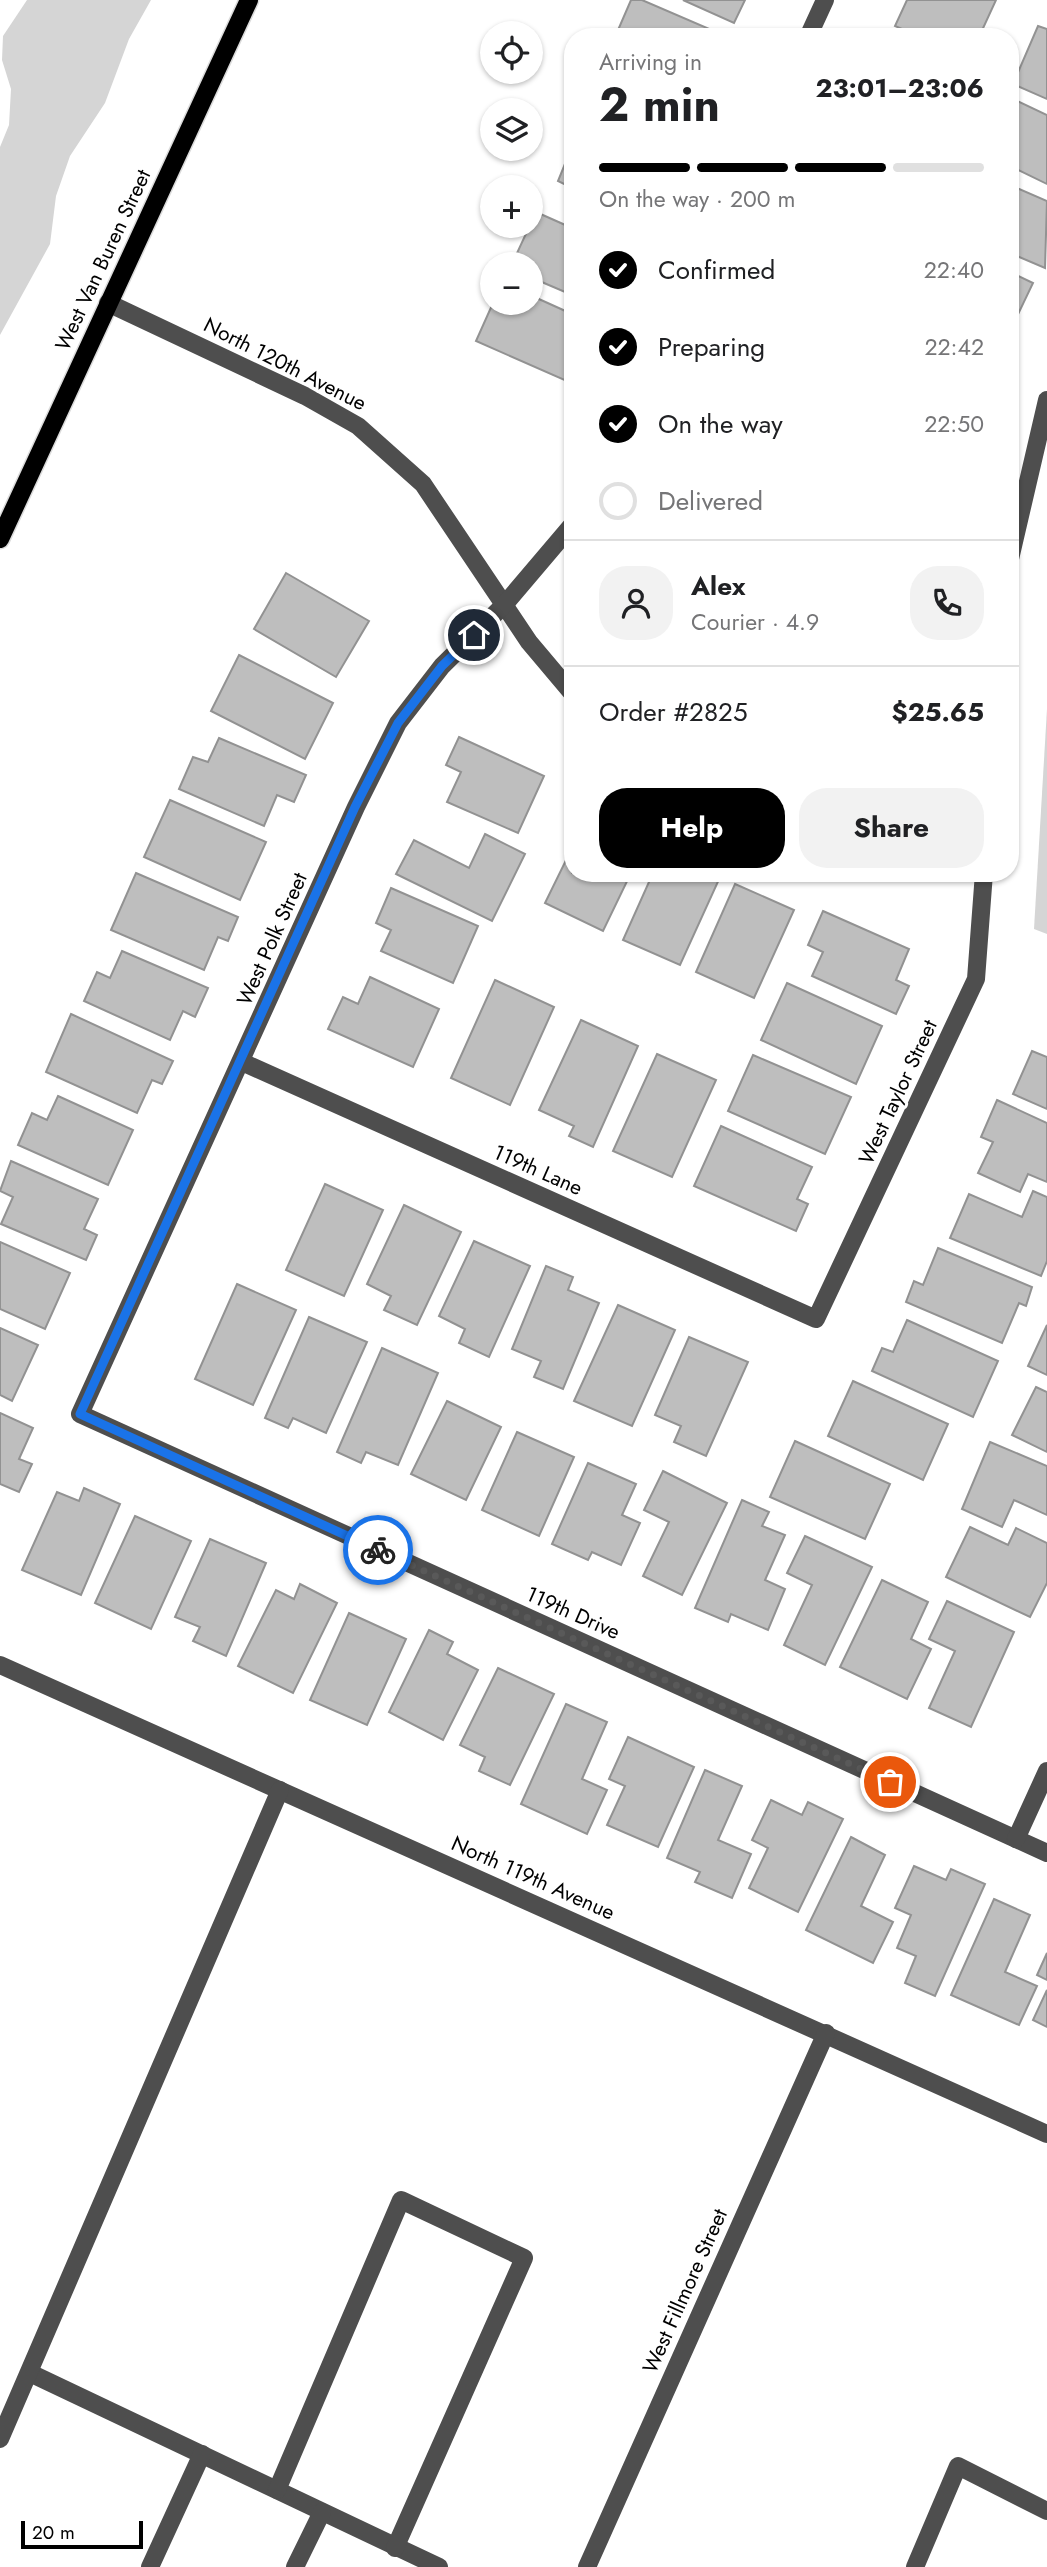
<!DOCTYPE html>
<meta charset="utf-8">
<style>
:root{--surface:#fff;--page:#f2f2f2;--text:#202124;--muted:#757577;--line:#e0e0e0;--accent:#000}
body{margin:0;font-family:Jost,sans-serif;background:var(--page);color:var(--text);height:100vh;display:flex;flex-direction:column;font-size:26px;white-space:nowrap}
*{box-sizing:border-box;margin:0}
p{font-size:23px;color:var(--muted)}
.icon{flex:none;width:38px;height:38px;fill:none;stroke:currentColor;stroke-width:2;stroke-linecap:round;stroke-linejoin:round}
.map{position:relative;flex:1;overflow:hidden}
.panel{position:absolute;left:564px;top:28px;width:455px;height:854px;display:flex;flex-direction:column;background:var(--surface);border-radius:28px;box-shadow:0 2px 5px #0004}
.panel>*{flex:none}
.controls{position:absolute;left:480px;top:21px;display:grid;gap:14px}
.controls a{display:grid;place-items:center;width:63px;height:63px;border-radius:50%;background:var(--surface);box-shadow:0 2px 5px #0004;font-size:35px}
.scale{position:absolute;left:21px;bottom:18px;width:122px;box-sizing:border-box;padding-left:7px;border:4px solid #000;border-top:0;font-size:19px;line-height:24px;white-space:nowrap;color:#000;-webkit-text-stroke:5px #fff;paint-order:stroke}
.pin{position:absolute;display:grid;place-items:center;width:60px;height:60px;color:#fff;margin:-30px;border:4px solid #fff;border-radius:50%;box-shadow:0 2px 7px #0007}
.courier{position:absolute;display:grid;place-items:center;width:70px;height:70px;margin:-35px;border:5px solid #1a73e8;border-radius:50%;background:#fff;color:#222;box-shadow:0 2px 9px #0007}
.head em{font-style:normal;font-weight:700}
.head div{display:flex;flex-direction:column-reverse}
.head{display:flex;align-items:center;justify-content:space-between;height:119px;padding:0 35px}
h1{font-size:46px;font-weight:700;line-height:52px}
.bar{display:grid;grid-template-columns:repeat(4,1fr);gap:10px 7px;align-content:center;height:84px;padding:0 35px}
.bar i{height:9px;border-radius:5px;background:var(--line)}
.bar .selected{background:var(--accent)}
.bar p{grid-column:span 4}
.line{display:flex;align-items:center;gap:18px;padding:0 35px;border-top:2px solid var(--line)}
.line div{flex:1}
.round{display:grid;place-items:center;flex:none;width:74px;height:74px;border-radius:28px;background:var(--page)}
ol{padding:0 35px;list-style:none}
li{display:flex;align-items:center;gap:21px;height:77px}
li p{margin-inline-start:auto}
li .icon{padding:7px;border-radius:50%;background:var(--accent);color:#fff;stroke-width:4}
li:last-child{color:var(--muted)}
li i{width:38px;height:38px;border:4px solid var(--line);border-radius:50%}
.primary-button{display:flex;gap:14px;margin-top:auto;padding:14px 35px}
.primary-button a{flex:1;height:80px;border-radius:28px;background:var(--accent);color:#fff;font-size:28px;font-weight:700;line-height:80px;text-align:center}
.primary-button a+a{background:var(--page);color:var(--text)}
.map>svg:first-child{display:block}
</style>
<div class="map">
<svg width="1047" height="2567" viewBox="0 0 1047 2567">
<rect width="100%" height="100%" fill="#fff"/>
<g fill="#d5d5d5">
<polygon points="27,0 151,0 129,39 105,103 70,156 56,196 50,244 0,335 0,147 9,125 11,89 2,60 3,36"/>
<polygon points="1047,709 1047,934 1034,929"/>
</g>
<g fill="#bebebe" stroke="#929292" stroke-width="2">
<polygon points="631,0 642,0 721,34 720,37 615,37"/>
<polygon points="683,0 745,0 734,23"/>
<polygon points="907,0 996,0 979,37 960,37 945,30 942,37 920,37 895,26"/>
<polygon points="1038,26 1047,29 1047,99 1013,84"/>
<polygon points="1011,98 1047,115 1047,184 1010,166"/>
<polygon points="571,149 572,149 572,188 558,181"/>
<polygon points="1010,185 1047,201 1045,268 1010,253"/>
<polygon points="536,212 572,228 572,295 530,277 530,264 512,264"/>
<polygon points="1010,272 1033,283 1010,331"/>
<polygon points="530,295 572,314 572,375 569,382 476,341 493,303 530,303"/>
<polygon points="286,573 369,621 336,677 254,629"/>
<polygon points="239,655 333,703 305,759 211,711"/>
<polygon points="459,737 544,776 518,833 447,802 461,772 446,765"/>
<polygon points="219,738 306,775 294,802 277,795 264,826 179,789 193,757 208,762"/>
<polygon points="170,800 266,842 240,900 144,857"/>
<polygon points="485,834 525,854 492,921 396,874 414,840 469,868"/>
<polygon points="572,848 572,873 631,873 603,931 545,903"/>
<polygon points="136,873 238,917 228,941 218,937 204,970 111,930"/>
<polygon points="653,873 721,875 680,965 623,940"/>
<polygon points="735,884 794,910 754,998 696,972"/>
<polygon points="391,888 478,926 453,983 381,951 391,930 376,923"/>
<polygon points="823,911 909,949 896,980 909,986 896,1014 812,976 823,952 808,945"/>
<polygon points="122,951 208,988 195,1017 183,1011 170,1040 84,1001 97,972 110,978"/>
<polygon points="370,977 439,1009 413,1067 328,1029 343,997 358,1004"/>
<polygon points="495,980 554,1007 510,1105 451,1078"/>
<polygon points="787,983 882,1026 856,1084 761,1040"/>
<polygon points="71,1014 173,1061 162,1084 152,1080 137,1113 46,1072"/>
<polygon points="581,1020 638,1046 593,1147 569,1136 574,1126 539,1110"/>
<polygon points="1032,1051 1047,1057 1047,1109 1013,1094"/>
<polygon points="657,1054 716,1080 672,1177 613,1151"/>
<polygon points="753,1055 851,1097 825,1154 728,1111"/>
<polygon points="58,1096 133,1130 108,1185 18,1145 32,1113 47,1120"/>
<polygon points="997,1100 1047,1123 1047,1182 1028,1174 1020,1192 978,1173 993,1142 981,1137"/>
<polygon points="721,1126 812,1167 797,1199 808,1204 796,1231 694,1186"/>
<polygon points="11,1161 98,1199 84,1229 97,1235 86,1260 1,1224 13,1197 0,1191"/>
<polygon points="325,1184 383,1210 344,1296 286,1270"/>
<polygon points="1033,1191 1047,1197 1047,1261 1041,1276 950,1238 969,1194 1022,1217"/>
<polygon points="404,1205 461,1232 417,1325 384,1310 391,1296 367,1284"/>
<polygon points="474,1241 530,1266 489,1357 459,1343 465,1329 439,1316"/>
<polygon points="0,1242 70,1273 45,1329 0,1309"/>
<polygon points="938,1248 1032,1287 1026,1306 1019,1303 1002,1343 906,1302 914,1281 923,1285"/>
<polygon points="546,1266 573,1277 568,1290 599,1303 563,1389 534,1377 541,1361 512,1349"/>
<polygon points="237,1284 296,1310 253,1405 195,1379"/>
<polygon points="618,1305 675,1330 632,1426 574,1401"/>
<polygon points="309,1317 367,1342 326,1433 293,1418 288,1428 265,1418"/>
<polygon points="907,1320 998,1361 973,1417 872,1371 882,1348 893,1352"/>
<polygon points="1047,1325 1047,1375 1028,1366"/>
<polygon points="0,1328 38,1345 12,1401 0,1395"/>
<polygon points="689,1337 748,1362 706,1456 674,1442 681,1426 655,1415"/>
<polygon points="382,1348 438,1373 398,1465 366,1452 361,1463 337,1452"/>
<polygon points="853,1381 948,1424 923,1480 828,1436"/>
<polygon points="1036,1387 1047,1392 1047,1452 1012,1435"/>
<polygon points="447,1401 501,1427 466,1500 411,1474"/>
<polygon points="0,1413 33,1428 19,1459 32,1464 19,1492 0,1484"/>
<polygon points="517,1432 574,1457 539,1536 482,1510"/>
<polygon points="795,1441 890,1484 865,1539 770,1497"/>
<polygon points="990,1442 1047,1466 1047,1515 1014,1500 1002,1527 962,1509"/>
<polygon points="588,1463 636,1484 622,1515 640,1523 621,1565 592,1552 588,1560 552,1544"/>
<polygon points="663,1471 727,1503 682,1595 643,1576 669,1522 644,1510"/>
<polygon points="84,1488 120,1504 81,1595 22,1570 57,1492 79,1501"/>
<polygon points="742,1500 769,1512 762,1526 785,1535 765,1580 785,1589 768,1630 731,1614 728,1622 695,1608"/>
<polygon points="135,1516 191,1541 151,1629 95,1603"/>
<polygon points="970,1527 1008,1545 1016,1528 1047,1543 1047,1583 1030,1617 946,1577"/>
<polygon points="805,1536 872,1567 825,1665 784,1645 812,1585 787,1573"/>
<polygon points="210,1539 266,1563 226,1656 193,1641 200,1627 175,1617"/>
<polygon points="882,1580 928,1602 911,1639 931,1649 907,1699 840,1667"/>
<polygon points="300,1584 337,1603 293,1693 238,1666 276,1590 294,1599"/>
<polygon points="947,1601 1014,1632 971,1727 929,1708 955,1651 929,1639"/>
<polygon points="349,1613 406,1639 367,1725 310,1700"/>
<polygon points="429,1630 453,1642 447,1654 478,1670 443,1740 389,1712"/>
<polygon points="498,1668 554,1694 510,1785 479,1771 485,1757 460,1745"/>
<polygon points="566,1704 607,1722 582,1779 607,1790 587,1834 521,1804"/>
<polygon points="628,1737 694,1767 658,1847 607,1825 625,1786 609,1779"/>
<polygon points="705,1770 742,1786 718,1840 751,1854 732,1898 695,1882 700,1872 667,1858"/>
<polygon points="771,1800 802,1815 808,1802 843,1819 798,1912 749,1888 768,1848 752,1840"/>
<polygon points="851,1837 885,1855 861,1906 893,1922 873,1963 806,1930"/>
<polygon points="914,1866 946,1880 951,1869 985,1884 935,1996 905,1983 916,1956 897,1948 911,1915 895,1908"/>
<polygon points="994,1899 1030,1915 1005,1972 1037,1986 1019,2025 951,1995"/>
<polygon points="1047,1953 1047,1980 1037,1975"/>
<polygon points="1047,1990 1047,2027 1033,2020"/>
</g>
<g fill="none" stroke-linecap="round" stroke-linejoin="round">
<g stroke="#dbdbdb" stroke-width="21">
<polyline id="major" points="0,539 249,0"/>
</g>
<g stroke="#4e4e4e" stroke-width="18">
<polyline points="808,37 825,0"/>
<polyline points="108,303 305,396 358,426 423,484 529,642 572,693"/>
<polyline points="572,525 505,604 442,666 398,723 356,807 80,1414 1047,1853"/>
<polyline points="1010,559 1047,400"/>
<polyline points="242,1062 816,1319 976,979 984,873"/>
<polyline points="0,1665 1047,2134"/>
<polyline points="1016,1839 1047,1771"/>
<polyline points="30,2373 439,2567"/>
<polyline points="0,2439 280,1790"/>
<polyline points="277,2490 401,2200 524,2258 395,2548"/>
<polyline points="150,2567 202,2454"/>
<polyline points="295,2567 322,2512"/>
<polyline points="587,2567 826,2033"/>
<polyline points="915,2567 958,2466 1047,2511"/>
</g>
<use href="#major" stroke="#000" stroke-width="18"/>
</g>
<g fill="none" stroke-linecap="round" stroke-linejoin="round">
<polyline stroke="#595959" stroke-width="7" stroke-dasharray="0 12.6" points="378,1550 890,1782"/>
<polyline stroke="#1a73e8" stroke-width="9" points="378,1550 80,1414 355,807 398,723 442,666 474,635"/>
</g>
<g text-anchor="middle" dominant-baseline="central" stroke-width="6" stroke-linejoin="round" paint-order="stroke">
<g font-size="21" fill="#000" stroke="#fff">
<text transform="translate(103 260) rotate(-65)">West Van Buren Street</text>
<text transform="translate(285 364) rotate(27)">North 120th Avenue</text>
<text transform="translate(272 939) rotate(-66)">West Polk Street</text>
<text transform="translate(898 1092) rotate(-65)">West Taylor Street</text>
<text transform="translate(538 1170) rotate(24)">119th Lane</text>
<text transform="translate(573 1613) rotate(24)">119th Drive</text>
<text transform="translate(533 1878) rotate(24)">North 119th Avenue</text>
<text transform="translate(685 2291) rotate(-66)">West Fillmore Street</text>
</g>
</g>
</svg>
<div class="controls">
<a><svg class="icon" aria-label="locate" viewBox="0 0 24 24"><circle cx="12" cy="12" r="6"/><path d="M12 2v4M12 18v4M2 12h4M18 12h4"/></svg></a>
<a><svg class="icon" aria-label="layers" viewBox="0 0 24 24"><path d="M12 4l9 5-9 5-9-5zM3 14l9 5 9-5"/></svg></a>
<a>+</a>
<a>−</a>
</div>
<div class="scale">20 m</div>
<div class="pin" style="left:890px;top:1782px;background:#ea580c"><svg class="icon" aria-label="bag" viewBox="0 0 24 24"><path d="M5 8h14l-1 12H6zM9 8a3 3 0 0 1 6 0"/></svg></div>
<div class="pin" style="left:474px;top:635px;background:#1f2937"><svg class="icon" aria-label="home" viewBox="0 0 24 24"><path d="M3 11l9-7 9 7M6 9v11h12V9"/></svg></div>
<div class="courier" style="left:378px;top:1550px"><svg class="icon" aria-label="bike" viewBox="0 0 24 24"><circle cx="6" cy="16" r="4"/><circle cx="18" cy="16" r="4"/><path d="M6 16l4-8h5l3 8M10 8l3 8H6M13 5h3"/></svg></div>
<section class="panel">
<div class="head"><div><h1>2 min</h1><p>Arriving in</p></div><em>23:01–23:06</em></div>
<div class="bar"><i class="selected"></i><i class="selected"></i><i class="selected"></i><i></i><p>On the way · 200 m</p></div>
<ol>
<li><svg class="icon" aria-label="check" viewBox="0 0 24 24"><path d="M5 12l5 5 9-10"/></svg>Confirmed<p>22:40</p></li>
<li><svg class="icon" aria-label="check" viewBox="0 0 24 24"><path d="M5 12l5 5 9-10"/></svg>Preparing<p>22:42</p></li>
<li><svg class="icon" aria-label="check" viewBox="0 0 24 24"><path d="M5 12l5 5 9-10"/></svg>On the way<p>22:50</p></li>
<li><i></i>Delivered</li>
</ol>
<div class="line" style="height:126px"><a class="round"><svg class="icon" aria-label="person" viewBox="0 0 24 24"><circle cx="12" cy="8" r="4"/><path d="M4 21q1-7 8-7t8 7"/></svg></a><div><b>Alex</b><p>Courier · 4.9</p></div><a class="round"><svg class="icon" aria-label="phone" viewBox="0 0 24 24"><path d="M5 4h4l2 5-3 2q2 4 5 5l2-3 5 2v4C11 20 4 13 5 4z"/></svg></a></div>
<div class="line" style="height:91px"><div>Order #2825</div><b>$25.65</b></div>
<div class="primary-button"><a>Help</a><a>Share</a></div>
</section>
</div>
